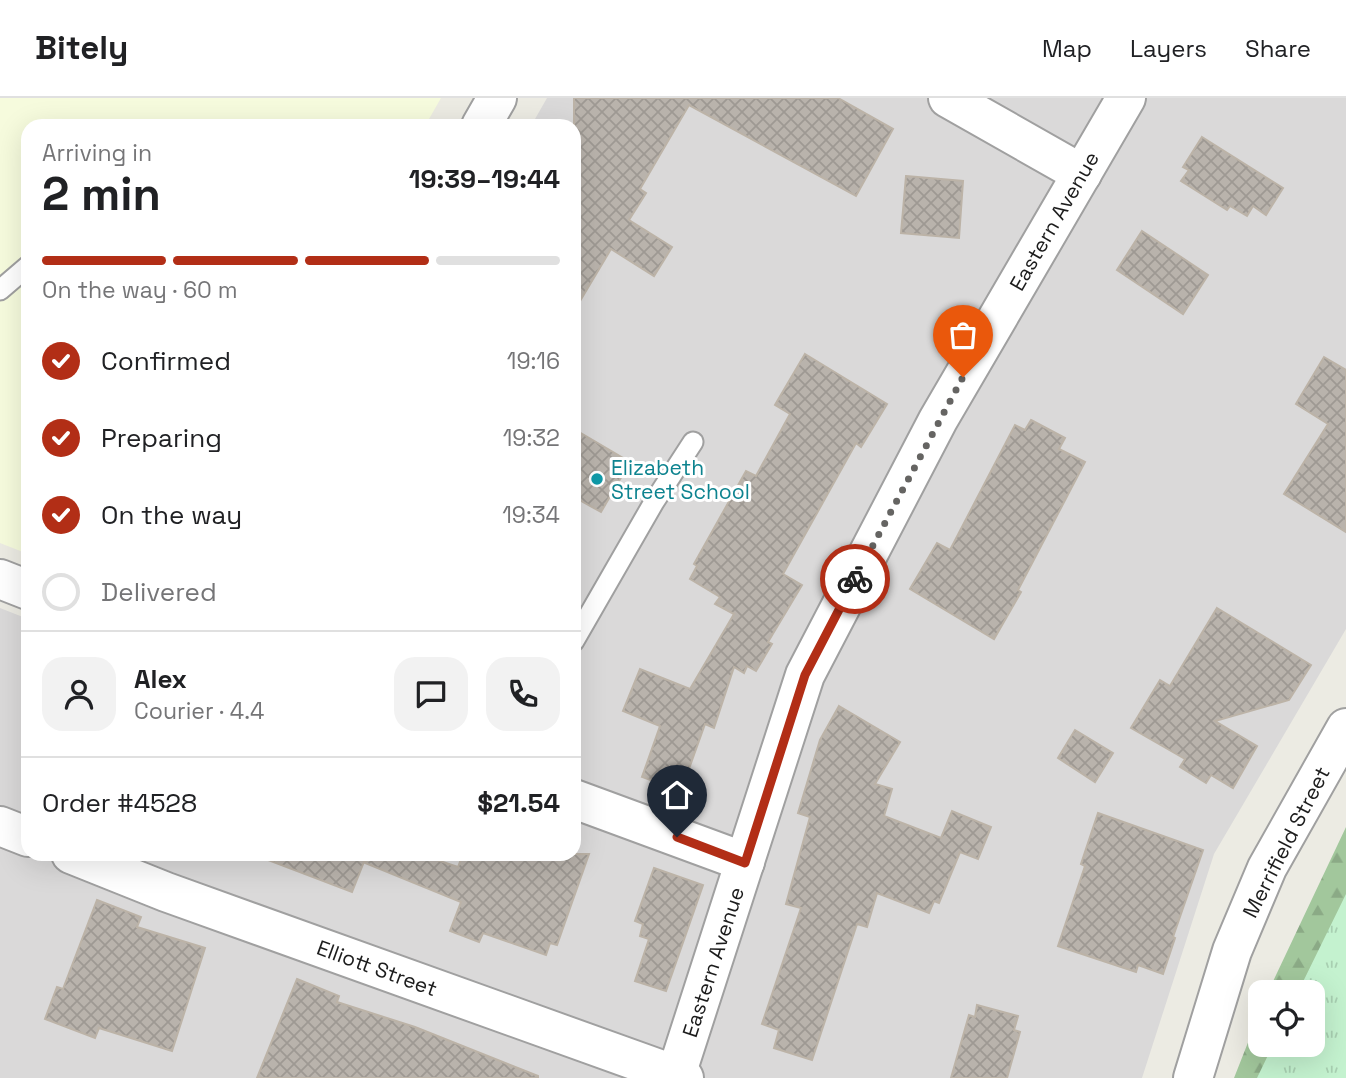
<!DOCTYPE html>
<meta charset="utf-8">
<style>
:root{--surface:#fff;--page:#f2f2f2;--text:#202124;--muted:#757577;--line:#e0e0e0;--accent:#b22e16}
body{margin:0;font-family:"Space Grotesk",sans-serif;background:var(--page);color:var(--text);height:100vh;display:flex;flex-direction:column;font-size:26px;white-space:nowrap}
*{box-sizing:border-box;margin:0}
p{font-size:23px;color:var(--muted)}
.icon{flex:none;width:38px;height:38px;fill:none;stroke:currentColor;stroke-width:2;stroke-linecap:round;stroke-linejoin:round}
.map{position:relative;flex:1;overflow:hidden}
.side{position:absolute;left:21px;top:21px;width:560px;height:742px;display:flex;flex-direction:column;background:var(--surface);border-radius:21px;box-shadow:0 7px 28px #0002}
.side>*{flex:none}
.fabs{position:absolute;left:1248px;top:882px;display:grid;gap:14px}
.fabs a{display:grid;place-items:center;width:77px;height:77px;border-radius:14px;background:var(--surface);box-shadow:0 7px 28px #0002;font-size:35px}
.pin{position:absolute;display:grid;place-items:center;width:60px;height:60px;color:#fff;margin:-72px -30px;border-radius:50% 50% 50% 0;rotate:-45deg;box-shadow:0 0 7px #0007}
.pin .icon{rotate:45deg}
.courier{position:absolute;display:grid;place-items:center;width:70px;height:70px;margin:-35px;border:5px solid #b22e16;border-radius:50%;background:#fff;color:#222;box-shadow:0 2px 9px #0007}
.headline em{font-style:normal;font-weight:700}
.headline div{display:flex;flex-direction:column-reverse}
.headline{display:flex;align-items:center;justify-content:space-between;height:119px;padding:0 21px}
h1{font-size:46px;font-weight:700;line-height:52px}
.bar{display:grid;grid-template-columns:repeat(4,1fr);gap:10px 7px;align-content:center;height:84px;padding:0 21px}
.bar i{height:9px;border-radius:5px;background:var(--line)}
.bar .active{background:var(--accent)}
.bar p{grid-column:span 4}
.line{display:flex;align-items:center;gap:18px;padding:0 21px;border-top:2px solid var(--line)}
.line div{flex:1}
.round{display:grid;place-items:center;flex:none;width:74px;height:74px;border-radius:21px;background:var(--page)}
ol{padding:0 21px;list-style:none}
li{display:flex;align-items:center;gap:21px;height:77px}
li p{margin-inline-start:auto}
li .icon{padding:7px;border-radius:50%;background:var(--accent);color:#fff;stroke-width:4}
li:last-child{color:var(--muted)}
li i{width:38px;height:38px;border:4px solid var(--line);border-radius:50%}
header{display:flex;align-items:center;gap:42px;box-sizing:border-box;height:98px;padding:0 35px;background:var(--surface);border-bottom:2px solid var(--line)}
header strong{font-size:33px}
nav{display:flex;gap:38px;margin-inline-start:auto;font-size:24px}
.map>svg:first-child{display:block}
</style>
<header>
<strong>Bitely</strong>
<nav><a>Map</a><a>Layers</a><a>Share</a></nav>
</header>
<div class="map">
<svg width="1346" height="980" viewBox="0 0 1346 980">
<defs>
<pattern id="forest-firs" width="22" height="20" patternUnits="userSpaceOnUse" patternTransform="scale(1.75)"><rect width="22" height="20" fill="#a2c79c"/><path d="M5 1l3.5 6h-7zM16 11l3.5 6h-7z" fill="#8baa86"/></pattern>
<pattern id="park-tufts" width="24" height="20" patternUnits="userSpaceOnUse" patternTransform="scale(1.75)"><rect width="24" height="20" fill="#c4f2cf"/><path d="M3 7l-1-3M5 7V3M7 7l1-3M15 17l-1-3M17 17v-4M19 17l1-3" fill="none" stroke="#a8cfb1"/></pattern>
<pattern id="building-cross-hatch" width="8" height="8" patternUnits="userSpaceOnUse" patternTransform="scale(1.75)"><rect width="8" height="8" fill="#b9b3ac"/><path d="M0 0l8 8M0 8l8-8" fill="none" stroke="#9e9993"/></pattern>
</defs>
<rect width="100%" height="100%" fill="#ecebe3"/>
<polygon fill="#dad9d9" points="547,0 1346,0 1346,531 1214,756 1142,980 0,980 0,510 28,521 28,756 574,756 574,28 531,28"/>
<polygon fill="#f6fbdd" points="0,0 441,0 425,28 28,28 28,456 0,445"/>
<polygon fill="url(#forest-firs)" points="1346,729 1346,980 1234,980 1260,914 1260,947 1312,947 1312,894 1268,894"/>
<polygon fill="url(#park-tufts)" points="1346,796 1346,980 1257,980 1273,947 1312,947 1312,894 1298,894"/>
<g fill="url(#building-cross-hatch)" stroke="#bcb3a7" stroke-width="2">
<polygon points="574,0 838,0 893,31 856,98 689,7 640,91 646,95 629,122 672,149 654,178 611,151 574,213"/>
<polygon points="1202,39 1283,90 1266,117 1253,108 1247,118 1230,108 1227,112 1181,83 1189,72 1183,69"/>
<polygon points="906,78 963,83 959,140 901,135"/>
<polygon points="1142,133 1208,177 1183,216 1117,172"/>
<polygon points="805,256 887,306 861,349 856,345 783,476 802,487 768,544 772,546 756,573 747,568 744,575 734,569 714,630 705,626 681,693 642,679 660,628 623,613 640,571 690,591 734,516 715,506 720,499 690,481 697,468 694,466 746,373 756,378 790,316 775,307"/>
<polygon points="1324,259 1346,272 1346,434 1284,396 1328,326 1296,306"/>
<polygon points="1031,322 1065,340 1059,351 1085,364 1018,492 1021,494 994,541 910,491 937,445 950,452 1015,327 1025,332"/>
<polygon points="574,331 630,364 601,414 574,399"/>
<polygon points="1217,510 1311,567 1289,602 1215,623 1257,648 1233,690 1211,677 1206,685 1180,669 1185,661 1131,630 1160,582 1170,588"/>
<polygon points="839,608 900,644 875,686 892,691 884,718 941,740 952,713 991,729 978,761 960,754 939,805 934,803 929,815 877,795 867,829 857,826 812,962 774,950 779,932 762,926 801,810 786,806 810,719 798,715 820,642"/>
<polygon points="1075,632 1113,655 1095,684 1058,660"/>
<polygon points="1098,715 1203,752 1173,839 1175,840 1163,876 1138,867 1136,874 1058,848 1085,768 1081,766"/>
<polygon points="261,756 367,756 352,794 260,759"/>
<polygon points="368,756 419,756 458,769 463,756 589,756 557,847 550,845 546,857 483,835 479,844 450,833 461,804 365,765"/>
<polygon points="654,770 703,787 666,893 635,883 649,841 640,838 643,826 635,823"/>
<polygon points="97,802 141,819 137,829 205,850 172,953 99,930 95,940 45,921 57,889 63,891"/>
<polygon points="297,881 339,898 337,904 415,929 538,978 538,980 257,980"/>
<polygon points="977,907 1018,918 1014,932 1020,934 1007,980 951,980 969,917 975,919"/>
</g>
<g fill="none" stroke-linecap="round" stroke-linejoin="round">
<g stroke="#a0a0a0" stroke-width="23">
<g id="service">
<polyline points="0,192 28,168"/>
<polyline points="574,543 654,404 693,344"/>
</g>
</g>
<g stroke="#a0a0a0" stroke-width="42">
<g id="minor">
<polyline points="948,0 1082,76"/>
<polyline points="481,28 497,0"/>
<polyline points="0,481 28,492"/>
<polyline points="574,701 745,764"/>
<polyline points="0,728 28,739"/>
<polyline points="71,756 166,794 684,980"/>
<polyline points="675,980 805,577 938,322 1126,0"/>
<polyline points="1193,980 1232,853 1267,770 1346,630"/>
</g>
</g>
<use href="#service" stroke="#fff" stroke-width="19"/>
<use href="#minor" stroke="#fff" stroke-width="38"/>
</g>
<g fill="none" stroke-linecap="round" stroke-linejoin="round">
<polyline stroke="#656462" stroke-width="7" stroke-dasharray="0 12.6" points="855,481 963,279"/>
<polyline stroke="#b22e16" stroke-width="9" points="677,739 745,765 805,577 855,481"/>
</g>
<circle fill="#0f9aa8" stroke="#fff" stroke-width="2.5" cx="597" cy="381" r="7"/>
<g text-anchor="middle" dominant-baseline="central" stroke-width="6" stroke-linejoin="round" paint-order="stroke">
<g font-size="21" fill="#1c1c1c" stroke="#fff">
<text transform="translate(1054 123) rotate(-60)">Eastern Avenue</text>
<text transform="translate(1286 744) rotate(-63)">Merrifield Street</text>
<text transform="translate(713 864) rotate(-72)">Eastern Avenue</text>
<text transform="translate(377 870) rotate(20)">Elliott Street</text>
</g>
<g font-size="21" fill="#0d838f" stroke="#fff" text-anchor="start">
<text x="611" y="369">Elizabeth<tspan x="611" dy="24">Street School</tspan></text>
</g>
</g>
</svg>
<div class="fabs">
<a><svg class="icon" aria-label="locate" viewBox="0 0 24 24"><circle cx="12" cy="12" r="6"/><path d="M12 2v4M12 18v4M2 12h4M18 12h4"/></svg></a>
</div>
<div class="pin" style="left:963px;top:279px;background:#ea580c"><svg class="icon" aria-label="bag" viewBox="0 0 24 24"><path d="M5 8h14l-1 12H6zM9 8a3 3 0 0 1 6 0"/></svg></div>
<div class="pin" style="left:677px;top:739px;background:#1f2937"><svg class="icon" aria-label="home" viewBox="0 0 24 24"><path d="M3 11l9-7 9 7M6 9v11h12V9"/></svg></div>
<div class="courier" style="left:855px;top:481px"><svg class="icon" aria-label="bike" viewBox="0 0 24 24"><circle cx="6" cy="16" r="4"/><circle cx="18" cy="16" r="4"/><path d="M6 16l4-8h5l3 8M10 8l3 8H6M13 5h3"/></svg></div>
<section class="side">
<div class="headline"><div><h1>2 min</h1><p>Arriving in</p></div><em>19:39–19:44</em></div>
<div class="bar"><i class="active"></i><i class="active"></i><i class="active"></i><i></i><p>On the way · 60 m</p></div>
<ol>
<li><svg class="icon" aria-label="check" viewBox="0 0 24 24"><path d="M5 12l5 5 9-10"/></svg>Confirmed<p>19:16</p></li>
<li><svg class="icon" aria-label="check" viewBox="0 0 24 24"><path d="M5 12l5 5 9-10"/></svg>Preparing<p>19:32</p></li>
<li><svg class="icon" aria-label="check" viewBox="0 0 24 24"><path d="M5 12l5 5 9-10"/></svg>On the way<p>19:34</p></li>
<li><i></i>Delivered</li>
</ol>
<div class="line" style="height:126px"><a class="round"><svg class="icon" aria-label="person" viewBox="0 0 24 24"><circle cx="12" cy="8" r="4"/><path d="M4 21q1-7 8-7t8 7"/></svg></a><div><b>Alex</b><p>Courier · 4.4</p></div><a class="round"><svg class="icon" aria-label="chat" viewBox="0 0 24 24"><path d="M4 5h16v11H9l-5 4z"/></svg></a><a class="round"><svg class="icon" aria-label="phone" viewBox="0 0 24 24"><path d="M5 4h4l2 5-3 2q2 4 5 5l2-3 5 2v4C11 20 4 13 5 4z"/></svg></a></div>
<div class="line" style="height:91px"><div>Order #4528</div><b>$21.54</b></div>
</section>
</div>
